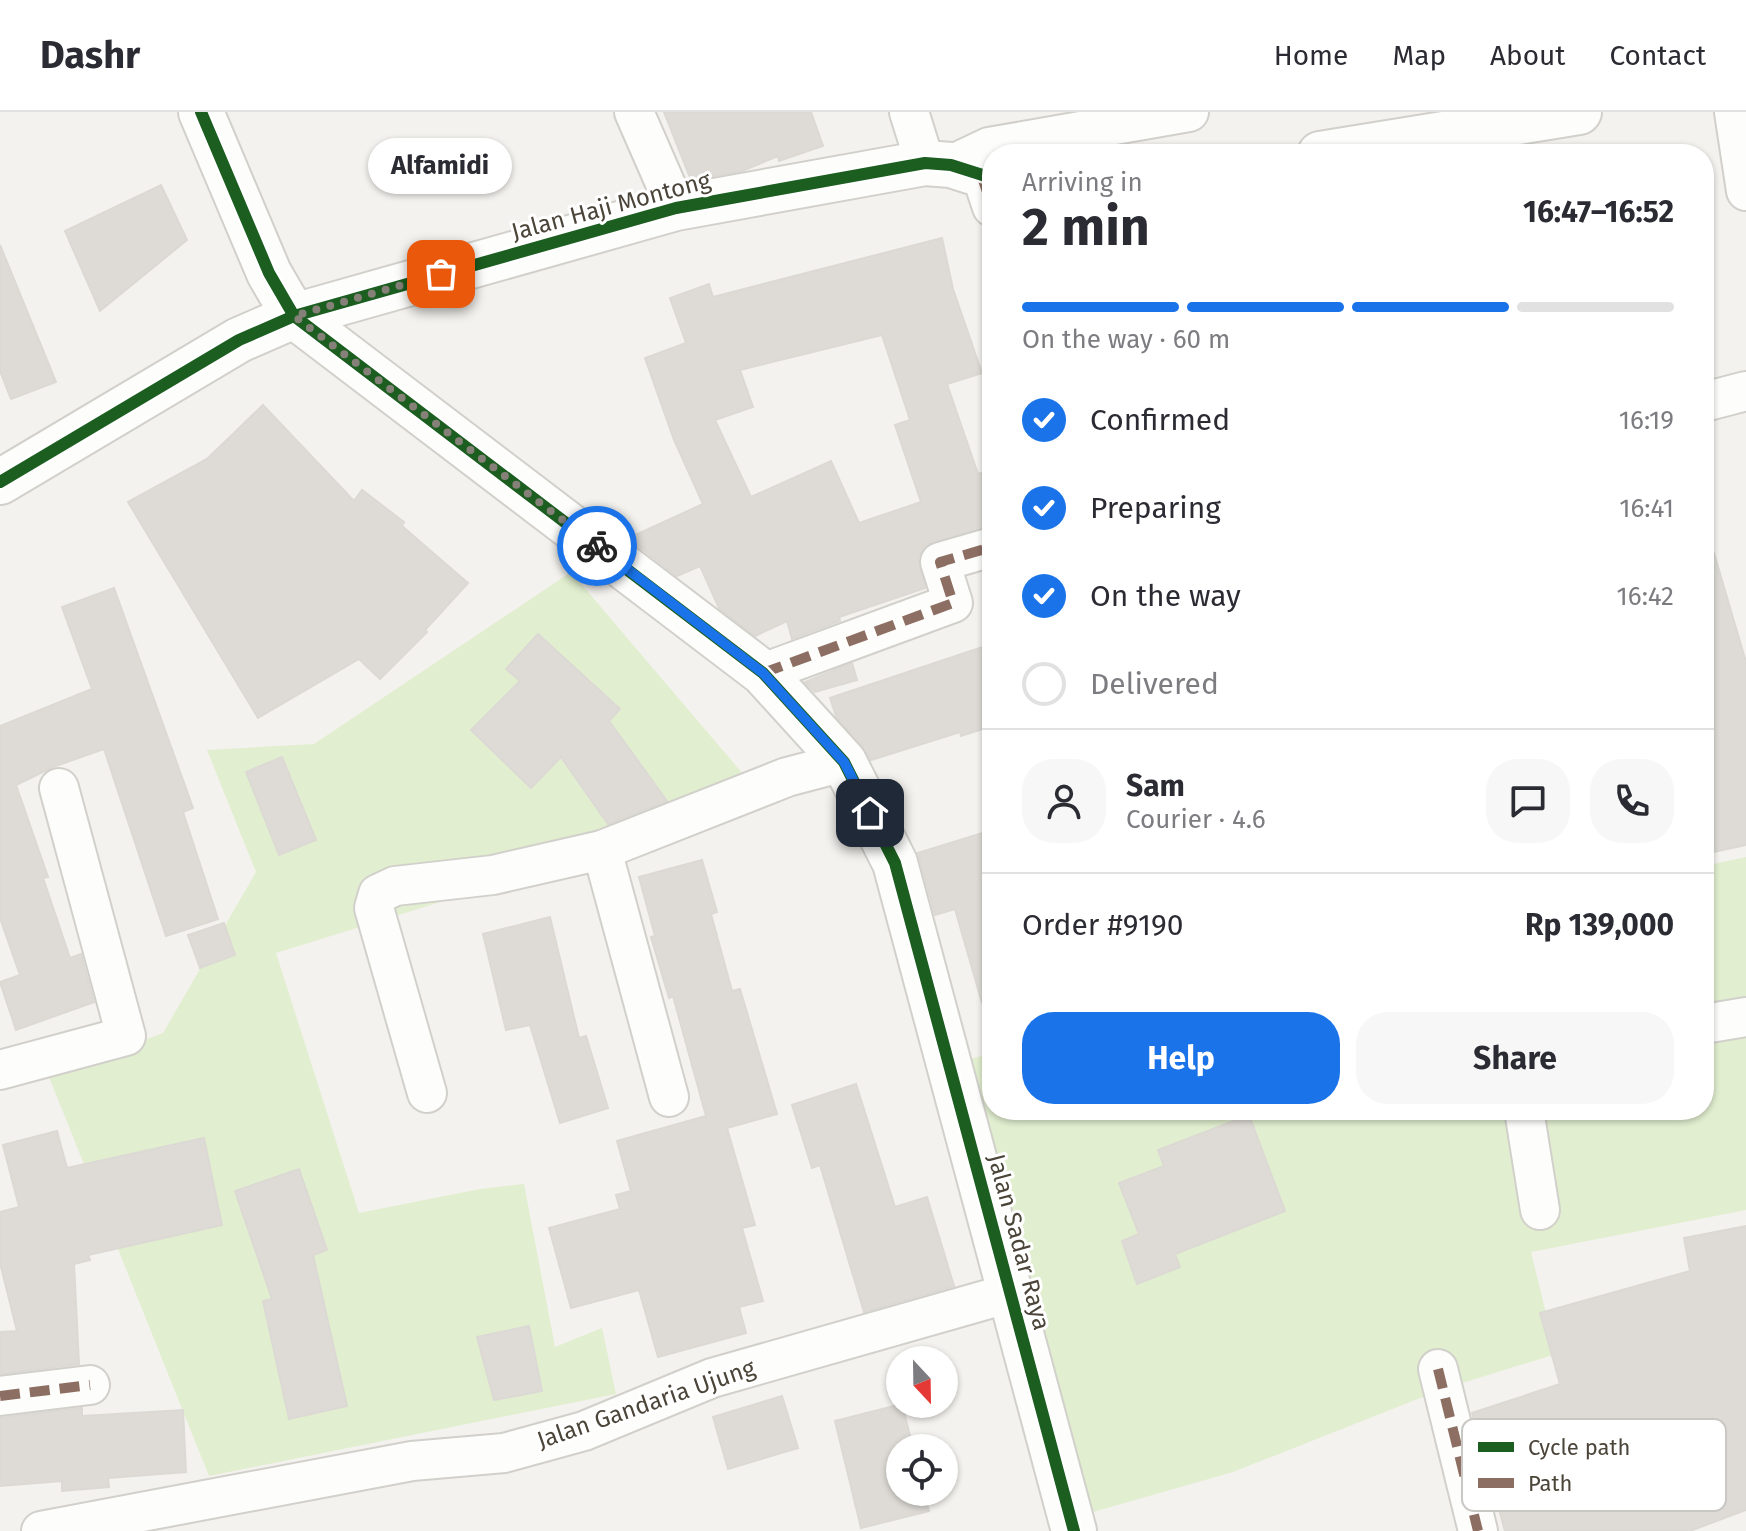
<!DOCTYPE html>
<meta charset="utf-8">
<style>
:root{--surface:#fff;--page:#f7f7f7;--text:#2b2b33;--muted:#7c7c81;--line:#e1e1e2;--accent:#1a73e8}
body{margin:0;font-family:"Fira Sans",sans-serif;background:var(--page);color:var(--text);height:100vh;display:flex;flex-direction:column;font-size:30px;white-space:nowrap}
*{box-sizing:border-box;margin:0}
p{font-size:26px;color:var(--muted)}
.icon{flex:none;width:44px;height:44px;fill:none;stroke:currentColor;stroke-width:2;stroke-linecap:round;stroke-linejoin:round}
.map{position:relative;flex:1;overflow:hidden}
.side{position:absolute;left:982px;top:32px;width:732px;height:976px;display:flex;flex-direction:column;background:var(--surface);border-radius:32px;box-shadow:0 2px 6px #0004}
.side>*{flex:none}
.needle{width:52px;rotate:158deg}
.controls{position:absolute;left:886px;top:1234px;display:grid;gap:16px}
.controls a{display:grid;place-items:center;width:72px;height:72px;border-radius:50%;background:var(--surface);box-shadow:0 2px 6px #0004;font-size:40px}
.pin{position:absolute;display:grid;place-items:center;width:68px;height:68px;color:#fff;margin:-34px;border-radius:16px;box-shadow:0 4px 12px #0006}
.courier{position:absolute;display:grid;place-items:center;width:80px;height:80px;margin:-40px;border:6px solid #1a73e8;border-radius:50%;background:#fff;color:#222;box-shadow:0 2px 10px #0007}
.bubble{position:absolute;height:56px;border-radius:28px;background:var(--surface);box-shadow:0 2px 6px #0004;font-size:26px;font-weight:700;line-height:56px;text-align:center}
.summary em{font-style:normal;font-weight:700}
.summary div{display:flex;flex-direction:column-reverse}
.summary{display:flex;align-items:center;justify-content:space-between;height:136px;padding:0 40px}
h1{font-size:52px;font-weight:700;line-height:60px}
.bar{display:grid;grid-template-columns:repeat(4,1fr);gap:12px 8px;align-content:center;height:96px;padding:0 40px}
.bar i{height:10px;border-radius:6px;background:var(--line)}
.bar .on{background:var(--accent)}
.bar p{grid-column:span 4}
.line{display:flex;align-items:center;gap:20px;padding:0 40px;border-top:2px solid var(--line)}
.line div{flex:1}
.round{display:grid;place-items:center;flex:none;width:84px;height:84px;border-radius:32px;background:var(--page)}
ol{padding:0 40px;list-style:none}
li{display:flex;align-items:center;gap:24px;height:88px}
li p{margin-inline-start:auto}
li .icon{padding:8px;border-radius:50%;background:var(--accent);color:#fff;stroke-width:4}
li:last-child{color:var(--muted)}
li i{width:44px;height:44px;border:4px solid var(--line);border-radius:50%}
.action{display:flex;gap:16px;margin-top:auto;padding:16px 40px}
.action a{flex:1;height:92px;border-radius:32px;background:var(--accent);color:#fff;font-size:32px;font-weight:700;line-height:92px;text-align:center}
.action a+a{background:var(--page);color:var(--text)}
header{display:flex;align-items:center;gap:48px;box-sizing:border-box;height:112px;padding:0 40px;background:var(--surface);border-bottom:2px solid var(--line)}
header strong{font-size:38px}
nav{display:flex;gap:44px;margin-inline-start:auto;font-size:28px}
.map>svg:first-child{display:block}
</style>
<header>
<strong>Dashr</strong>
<nav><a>Home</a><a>Map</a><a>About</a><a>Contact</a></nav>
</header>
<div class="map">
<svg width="1746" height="1419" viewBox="0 0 1746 1419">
<rect width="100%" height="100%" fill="#f4f2ee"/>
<g fill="#e1eecf">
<polygon points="571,460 766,689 276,841 359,1101 480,1077 524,1072 555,1235 602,1216 616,1282 209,1364 49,965 163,921 256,760 207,638 314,632"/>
<polygon points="1746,745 1746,1098 1531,1140 1556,1242 1443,1277 1233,1360 1086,1402 957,951 992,941 992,998 1704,998 1704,754"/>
</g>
<g fill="#dedbd6" stroke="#dcd9d4" stroke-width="2" fill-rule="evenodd">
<polygon points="664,0 811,0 823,34 779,49 778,44 742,59 691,68"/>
<polygon points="161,73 187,128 100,199 65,119"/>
<path d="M942,126L953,177L982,261L947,272L978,362L992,358V414L925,434L918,446L925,476L839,505L840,509L792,527L787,509L755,524L719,496L700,454L677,464L638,434L633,424L703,392L674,328L645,246L686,231L670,186L709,172L713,185ZM882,223L910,308L895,313L921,390L859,411L831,349L751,385L715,308L753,295L740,258Z"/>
<polygon points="0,133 56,270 11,287 0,259"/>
<polygon points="263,293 354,389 362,378 404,410 402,414 468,471 425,518 427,520 380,567 359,547 258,606 128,390 207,347"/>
<polygon points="1714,441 1746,550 1746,733 1704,742 1704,442"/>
<polygon points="114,476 193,696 183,700 218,807 166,824 104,637 53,655 16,673 48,765 43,766 70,846 81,842 94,890 16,918 0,870 20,863 0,806 0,614 92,577 62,495"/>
<polygon points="538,522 620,597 609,609 667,689 608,712 561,645 531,676 471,618 520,569 506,557"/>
<polygon points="992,532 992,614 961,624 960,620 871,648 836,604 830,586"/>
<polygon points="852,551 857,568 815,580 805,570"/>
<polygon points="282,645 316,728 279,743 246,660"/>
<polygon points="992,718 992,890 982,891 955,797 935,803 918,741"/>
<polygon points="702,748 717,800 711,802 732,879 740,877 777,1002 727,1016 755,1113 742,1116 763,1189 739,1195 746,1221 658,1245 639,1178 571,1196 549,1116 620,1097 616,1083 631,1079 617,1029 706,1004 673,884 669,886 651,825 655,824 639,765"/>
<polygon points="550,805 579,926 586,924 608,996 560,1011 530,913 506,918 483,822"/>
<polygon points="224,811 235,843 200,856 188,823"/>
<polygon points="856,972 895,1095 927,1085 954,1174 864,1200 820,1053 812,1056 792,993"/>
<polygon points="1249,1003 1285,1099 1175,1142 1180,1155 1137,1172 1122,1129 1139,1122 1119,1071 1164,1054 1158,1038"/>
<polygon points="57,1019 67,1056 204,1026 222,1113 88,1143 90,1148 74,1152 79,1252 0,1262 0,1220 17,1219 0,1151 0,1100 19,1095 3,1033"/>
<polygon points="299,1057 327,1138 313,1143 347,1294 289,1307 263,1189 272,1187 235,1079"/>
<polygon points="1746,1114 1746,1398 1690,1419 1505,1419 1472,1301 1560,1272 1540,1201 1690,1159 1684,1126"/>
<polygon points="529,1214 542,1279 494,1288 477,1225"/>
<polygon points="782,1284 798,1336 728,1357 713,1305"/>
<polygon points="902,1292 913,1336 900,1336 900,1380 924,1380 929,1399 861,1416 835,1309"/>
<polygon points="82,1296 82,1304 183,1298 186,1360 108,1366 109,1375 62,1379 62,1369 0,1374 0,1306"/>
</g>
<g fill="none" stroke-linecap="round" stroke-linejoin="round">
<g stroke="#d2d0cb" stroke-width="42">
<g id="minor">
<polyline points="634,0 676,96"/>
<polyline points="909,0 925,51"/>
<polyline points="1734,0 1746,79"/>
<polyline points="951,53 989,35 1189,0"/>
<polyline points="981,62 992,95"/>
<polyline points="1704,290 1746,279"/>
<polyline points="763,561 953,491 940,450 992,435"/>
<polyline points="602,738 669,985"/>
<polyline points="1704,912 1746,905"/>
<polyline points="0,958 126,924 59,676"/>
<polyline points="427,981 374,796 378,782 395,774 493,763 602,738 787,665 844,650"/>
<polyline points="1524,998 1540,1098"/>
<polyline points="1438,1257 1478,1419"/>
<polyline points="0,1284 90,1273"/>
<polyline points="41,1419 412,1349 504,1341 584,1319 712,1266 1010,1181"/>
</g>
</g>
<g stroke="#d2d0cb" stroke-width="48">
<g id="tertiary">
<polyline points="201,0 269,161 294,204 763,561 844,650 895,751 1074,1419"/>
<polyline points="1320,42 1579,0"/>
<polyline points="0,370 239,228 294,204 676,96 925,51 951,53 992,66"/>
</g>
</g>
<use href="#minor" stroke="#fdfdfc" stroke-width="38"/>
<use href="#tertiary" stroke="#fdfdfc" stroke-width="44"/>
<g stroke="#8d6e63" stroke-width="10" stroke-dasharray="20 10" stroke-linecap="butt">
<polyline points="981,62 992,95"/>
<polyline points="763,561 953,491 940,450 992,435"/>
<polyline points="1438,1257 1478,1419"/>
<polyline points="0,1284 90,1273"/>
</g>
<g stroke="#fff" stroke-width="17">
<g id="cycleway">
<polyline points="201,0 269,161 294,204 763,561 844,650 895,751 1074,1419"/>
<polyline points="0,370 239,228 294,204 676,96 925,51 951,53 992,66"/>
</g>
</g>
<use href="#cycleway" stroke="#1b5e20" stroke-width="12"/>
</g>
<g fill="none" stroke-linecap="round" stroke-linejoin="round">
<polyline stroke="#868178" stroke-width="8" stroke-dasharray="0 14.4" points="441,162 294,204 597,434"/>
<polyline stroke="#1a73e8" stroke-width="10" points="597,434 763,561 844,650 870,701"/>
</g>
<g text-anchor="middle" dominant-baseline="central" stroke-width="6" stroke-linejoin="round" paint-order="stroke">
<g font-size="24" fill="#4b4439" stroke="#fff">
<text transform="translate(611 94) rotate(-15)">Jalan Haji Montong</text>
<text transform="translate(1019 1130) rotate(75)">Jalan Sadar Raya</text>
<text transform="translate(646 1292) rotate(-19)">Jalan Gandaria Ujung</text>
</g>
</g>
<rect x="1462" y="1307" width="264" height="92" rx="12" fill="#fff" stroke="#c9c7c4" stroke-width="2"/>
<rect x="1478" y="1330" width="36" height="10" fill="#1b5e20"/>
<rect x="1478" y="1366" width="36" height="10" fill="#8d6e63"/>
<g font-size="22" fill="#4b4439">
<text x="1528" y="1343">Cycle path</text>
<text x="1528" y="1379">Path</text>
</g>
</svg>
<div class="controls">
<a><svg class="needle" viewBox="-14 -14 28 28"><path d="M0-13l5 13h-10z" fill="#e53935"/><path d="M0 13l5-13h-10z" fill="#7c7c81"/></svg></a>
<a><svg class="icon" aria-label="locate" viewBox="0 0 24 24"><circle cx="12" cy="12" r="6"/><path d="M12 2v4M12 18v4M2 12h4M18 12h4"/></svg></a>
</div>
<div class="pin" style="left:441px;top:162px;background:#ea580c"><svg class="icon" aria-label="bag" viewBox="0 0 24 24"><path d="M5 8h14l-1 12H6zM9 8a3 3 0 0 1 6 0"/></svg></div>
<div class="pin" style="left:870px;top:701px;background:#1f2937"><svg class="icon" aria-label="home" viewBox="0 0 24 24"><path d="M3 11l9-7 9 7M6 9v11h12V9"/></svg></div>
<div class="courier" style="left:597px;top:434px"><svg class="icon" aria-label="bike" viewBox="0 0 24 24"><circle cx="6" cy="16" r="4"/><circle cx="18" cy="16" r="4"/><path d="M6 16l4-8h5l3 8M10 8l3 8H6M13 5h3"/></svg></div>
<div class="bubble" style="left:368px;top:26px;width:144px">Alfamidi</div>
<section class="side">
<div class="summary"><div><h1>2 min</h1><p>Arriving in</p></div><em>16:47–16:52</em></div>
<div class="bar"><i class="on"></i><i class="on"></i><i class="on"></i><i></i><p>On the way · 60 m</p></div>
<ol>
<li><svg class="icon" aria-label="check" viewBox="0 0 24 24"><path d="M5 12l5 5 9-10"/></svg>Confirmed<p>16:19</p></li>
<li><svg class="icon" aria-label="check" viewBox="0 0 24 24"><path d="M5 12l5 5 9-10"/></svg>Preparing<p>16:41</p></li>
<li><svg class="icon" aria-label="check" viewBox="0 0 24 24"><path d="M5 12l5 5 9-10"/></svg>On the way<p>16:42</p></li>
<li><i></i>Delivered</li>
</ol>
<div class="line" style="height:144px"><a class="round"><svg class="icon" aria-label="person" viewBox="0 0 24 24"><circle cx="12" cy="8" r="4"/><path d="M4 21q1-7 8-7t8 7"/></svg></a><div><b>Sam</b><p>Courier · 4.6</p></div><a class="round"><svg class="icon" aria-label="chat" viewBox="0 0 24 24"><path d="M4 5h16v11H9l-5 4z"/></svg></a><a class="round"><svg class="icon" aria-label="phone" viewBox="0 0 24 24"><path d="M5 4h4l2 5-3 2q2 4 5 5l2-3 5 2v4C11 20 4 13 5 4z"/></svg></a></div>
<div class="line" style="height:104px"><div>Order #9190</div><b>Rp 139,000</b></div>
<div class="action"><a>Help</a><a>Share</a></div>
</section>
</div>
